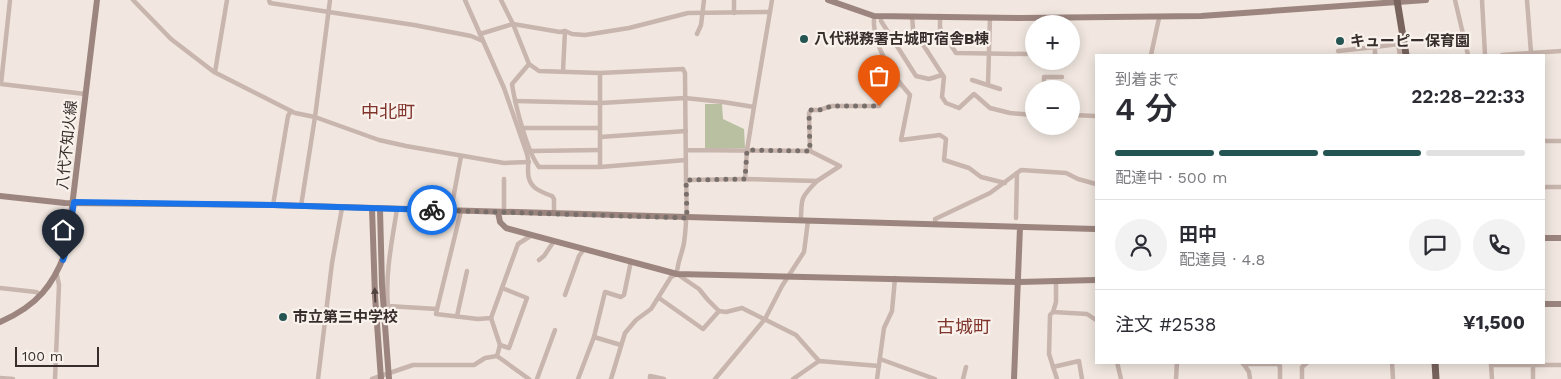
<!DOCTYPE html>
<html lang="ja">
<meta charset="utf-8">
<style>
:root{--surface:#fff;--page:#f2f2f3;--text:#2b2b33;--muted:#7c7c81;--line:#e1e1e2;--accent:#245552}
body{margin:0;font-family:"Work Sans","Noto Sans JP",sans-serif;background:var(--page);color:var(--text);height:100vh;display:flex;flex-direction:column;font-size:19px;white-space:nowrap}
*{box-sizing:border-box;margin:0}
p{font-size:16px;color:var(--muted)}
.icon{flex:none;width:28px;height:28px;fill:none;stroke:currentColor;stroke-width:2;stroke-linecap:round;stroke-linejoin:round}
.map{position:relative;flex:1;overflow:hidden}
.details{position:absolute;left:1095px;top:54px;width:450px;height:310px;display:flex;flex-direction:column;background:var(--surface);border-radius:0px;box-shadow:0 2px 12px #0003}
.details>*{flex:none}
.tools{position:absolute;left:1025px;top:15px;display:grid;gap:10px}
.tools a{display:grid;place-items:center;width:55px;height:55px;border-radius:50%;background:var(--surface);box-shadow:0 2px 12px #0003;font-size:25px}
.scale{position:absolute;left:15px;bottom:12px;width:84px;box-sizing:border-box;padding-left:5px;border:2px solid #372d2b;border-top:0;font-size:14px;line-height:18px;white-space:nowrap;color:#372d2b;-webkit-text-stroke:4px #f9f1ec;paint-order:stroke}
.pin{position:absolute;display:grid;place-items:center;width:42px;height:42px;color:#fff;margin:-51px -21px;border-radius:50% 50% 50% 0;rotate:-45deg;box-shadow:0 0 5px #0007}
.pin .icon{rotate:45deg}
.courier{position:absolute;display:grid;place-items:center;width:50px;height:50px;margin:-25px;border:4px solid #1a73e8;border-radius:50%;background:#fff;color:#222;box-shadow:0 1px 6px #0007}
.headline em{font-style:normal;font-weight:600}
.headline div{display:flex;flex-direction:column-reverse}
.headline{display:flex;align-items:center;justify-content:space-between;height:85px;padding:0 20px}
h1{font-size:32px;font-weight:600;line-height:38px}
.bar{display:grid;grid-template-columns:repeat(4,1fr);gap:8px 5px;align-content:center;height:60px;padding:0 20px}
.bar i{height:6px;border-radius:4px;background:var(--line)}
.bar .active{background:var(--accent)}
.bar p{grid-column:span 4}
.line{display:flex;align-items:center;gap:12px;padding:0 20px;border-top:1px solid var(--line)}
.line div{flex:1}
.round{display:grid;place-items:center;flex:none;width:52px;height:52px;border-radius:26px;background:var(--page)}
.map>svg:first-child{display:block}
</style>
<div class="map">
<svg width="1561" height="379" viewBox="0 0 1561 379">
<rect width="100%" height="100%" fill="#f1e7e0"/>
<polygon fill="#b9bfa1" points="705,104 722,104 723,119 744,129 745,148 705,149"/>
<g fill="none" stroke-linecap="round" stroke-linejoin="round">
<g stroke="#c8b5ad" stroke-width="4.5">
<polyline points="10,0 1,84 85,94"/>
<polyline points="133,0 171,39 214,72 295,113 315,117 379,140 406,146 504,163 529,162"/>
<polyline points="269,0 270,3 414,25 471,36 483,41"/>
<path d="M465,0L504,88L527,154C529,161 528,164 528,171C528,187 538,191 552,196L554,199V213"/>
<polyline points="501,0 513,24 529,64 539,71 600,73 683,69 685,73 686,180 745,179 817,181 840,166 810,151 686,150"/>
<polyline points="1455,0 1468,55"/>
<polyline points="1482,0 1485,55"/>
<polyline points="1527,0 1531,53"/>
<polyline points="734,13 734,0"/>
<polyline points="881,16 881,21 916,76 929,79 942,75"/>
<polyline points="912,16 913,29 944,77 942,97 946,103 959,108 974,94 990,108 1010,113 1034,115"/>
<polyline points="940,16 940,28 956,53 1026,54"/>
<polyline points="565,31 572,34 585,35 629,28 688,13 770,12"/>
<polyline points="480,34 513,24 560,32 565,31 563,71"/>
<polyline points="697,34 701,25 704,0"/>
<polyline points="1338,51 1375,47"/>
<polyline points="1151,55 1159,18"/>
<polyline points="1375,55 1375,47 1398,44 1400,55"/>
<polyline points="1502,55 1561,51"/>
<path d="M529,64L512,84C515,104 527,152 539,167H600V73"/>
<polyline points="215,72 227,0"/>
<polyline points="972,80 1000,89"/>
<polyline points="900,83 910,95 901,140 940,135 946,139 944,160 969,168 981,177 1005,183"/>
<polyline points="988,85 990,17"/>
<polyline points="1044,89 1044,77 1062,77"/>
<polyline points="515,101 601,103 685,98 723,102 754,107 747,150 745,179"/>
<polyline points="754,107 772,0"/>
<polyline points="1071,115 1096,116"/>
<polyline points="523,128 600,128"/>
<polyline points="600,137 686,131"/>
<polyline points="1544,141 1561,141"/>
<polyline points="531,151 600,150"/>
<path d="M810,151L809,113L811,110H819L832,106H879L883,98L900,83C886,62 872,42 874,16"/>
<polyline points="600,167 686,160"/>
<polyline points="1544,187 1561,187"/>
<polyline points="273,205 288,116 291,111"/>
<polyline points="301,206 315,117 330,0"/>
<path d="M397,209C392,241 385,274 388,306L437,309L436,314L478,319L491,318L518,244L532,235"/>
<polyline points="451,210 461,156"/>
<polyline points="504,212 504,179"/>
<polyline points="1016,218 1017,173"/>
<path d="M801,221C801,198 801,197 817,181"/>
<polyline points="936,225 935,219 990,193 1021,170 1066,173 1078,179 1096,184"/>
<polyline points="539,260 544,256 554,241"/>
<polyline points="677,274 699,289 708,300 719,311 726,312 742,308 796,335 819,361"/>
<polyline points="1056,281 1056,302 1053,312 1087,314 1096,320"/>
<polyline points="0,288 36,292 41,295"/>
<polyline points="565,295 579,256 584,249"/>
<polyline points="659,298 703,329 719,311"/>
<polyline points="437,309 461,211"/>
<polyline points="1053,312 1050,315 1049,354 1057,379"/>
<polyline points="457,316 467,271"/>
<polyline points="594,337 621,345"/>
<polyline points="500,345 509,348 527,298 502,288"/>
<polyline points="497,356 529,379"/>
<polyline points="880,359 935,379"/>
<polyline points="1117,362 1121,379"/>
<polyline points="1392,362 1393,379"/>
<polyline points="1243,363 1249,372 1250,379"/>
<polyline points="1243,364 1277,364 1280,366 1280,379"/>
<polyline points="1491,364 1492,379"/>
<polyline points="1491,365 1561,365"/>
<polyline points="1053,367 1079,361 1082,379"/>
<polyline points="0,378 13,379"/>
<polyline points="55,379 59,285 57,275"/>
<polyline points="318,379 332,263 342,208"/>
<polyline points="372,379 413,365 474,365 485,358 497,356 500,345 491,318"/>
<polyline points="537,379 555,330"/>
<polyline points="578,379 594,337 605,292 621,297 624,295 631,261"/>
<path d="M611,379L625,333L636,320L651,309L671,277L677,274C677,263 682,254 684,243C687,222 687,201 686,180"/>
<polyline points="650,379 650,376 664,379"/>
<polyline points="715,379 765,319 782,286 804,252 808,221"/>
<polyline points="793,379 819,361 879,366"/>
<polyline points="877,379 884,328 892,311 895,278"/>
<polyline points="963,379 966,367"/>
<polyline points="1176,379 1177,362"/>
<polyline points="1302,379 1302,367 1308,362"/>
<polyline points="1533,379 1533,364"/>
</g>
<g stroke="#9c857e" stroke-width="6">
<polyline points="828,0 874,16 1019,18 1201,16 1426,0"/>
<polyline points="0,196 65,203 273,205 1096,229"/>
<polyline points="372,208 375,296 381,379"/>
<polyline points="380,209 382,285 389,379"/>
<polyline points="498,212 500,222 506,228 677,274 1019,282 1096,280"/>
<polyline points="1544,238 1561,238"/>
<polyline points="1544,304 1561,304"/>
<path d="M0,322C37,306 54,285 67,248L97,0"/>
<polyline points="1014,379 1020,227"/>
</g>
<g stroke="#78635d" stroke-width="7">
<polyline points="1397,0 1406,55"/>
<polyline points="1435,362 1436,379"/>
</g>
</g>
<defs><path id="oneway-solid" d="M-6-.8H1V-3.2L6.5 0L1 3.2V.8H-6Z" transform="scale(1.25)"/></defs>
<use fill="#504340" href="#oneway-solid" transform="translate(375 295) rotate(-93)"/>
<g fill="none" stroke-linecap="round" stroke-linejoin="round">
<polyline stroke="#786e6a" stroke-width="5" stroke-dasharray="0 9" points="432,210 687,218 686,180 745,179 747,150 810,151 809,113 811,110 819,110 832,106 879,106"/>
<polyline stroke="#1a73e8" stroke-width="6" points="63,260 67,248 74,202 273,205 432,210"/>
</g>
<g fill="#245552" stroke="#f9f1ec" stroke-width="2">
<circle cx="804" cy="39" r="5"/>
<circle cx="1340" cy="41" r="5"/>
<circle cx="283" cy="317" r="5"/>
</g>
<g text-anchor="middle" dominant-baseline="central" stroke-width="4.5" stroke-linejoin="round" paint-order="stroke">
<g font-size="15" font-weight="bold" fill="#372d2b" stroke="#f9f1ec" text-anchor="start">
<text x="814" y="39">八代税務署古城町宿舎B棟</text>
<text x="1350" y="41">キューピー保育園</text>
<text x="293" y="317">市立第三中学校</text>
</g>
<g font-size="15" fill="#372d2b" stroke="#f9f1ec">
<text transform="translate(67 145) rotate(-84)">八代不知火線</text>
</g>
<g font-size="18" fill="#7f342b" stroke="#f9f1ec">
<text x="388" y="111">中北町</text>
<text x="964" y="326">古城町</text>
</g>
</g>
</svg>
<div class="tools">
<a>+</a>
<a>−</a>
</div>
<div class="scale">100 m</div>
<div class="pin" style="left:879px;top:106px;background:#ea580c"><svg class="icon" aria-label="bag" viewBox="0 0 24 24"><path d="M5 8h14l-1 12H6zM9 8a3 3 0 0 1 6 0"/></svg></div>
<div class="pin" style="left:63px;top:260px;background:#1f2937"><svg class="icon" aria-label="home" viewBox="0 0 24 24"><path d="M3 11l9-7 9 7M6 9v11h12V9"/></svg></div>
<div class="courier" style="left:432px;top:210px"><svg class="icon" aria-label="bike" viewBox="0 0 24 24"><circle cx="6" cy="16" r="4"/><circle cx="18" cy="16" r="4"/><path d="M6 16l4-8h5l3 8M10 8l3 8H6M13 5h3"/></svg></div>
<section class="details">
<div class="headline"><div><h1>4 分</h1><p>到着まで</p></div><em>22:28–22:33</em></div>
<div class="bar"><i class="active"></i><i class="active"></i><i class="active"></i><i></i><p>配達中 · 500 m</p></div>
<div class="line" style="height:90px"><a class="round"><svg class="icon" aria-label="person" viewBox="0 0 24 24"><circle cx="12" cy="8" r="4"/><path d="M4 21q1-7 8-7t8 7"/></svg></a><div><b>田中</b><p>配達員 · 4.8</p></div><a class="round"><svg class="icon" aria-label="chat" viewBox="0 0 24 24"><path d="M4 5h16v11H9l-5 4z"/></svg></a><a class="round"><svg class="icon" aria-label="phone" viewBox="0 0 24 24"><path d="M5 4h4l2 5-3 2q2 4 5 5l2-3 5 2v4C11 20 4 13 5 4z"/></svg></a></div>
<div class="line" style="height:65px"><div>注文 #2538</div><b>¥1,500</b></div>
</section>
</div>
